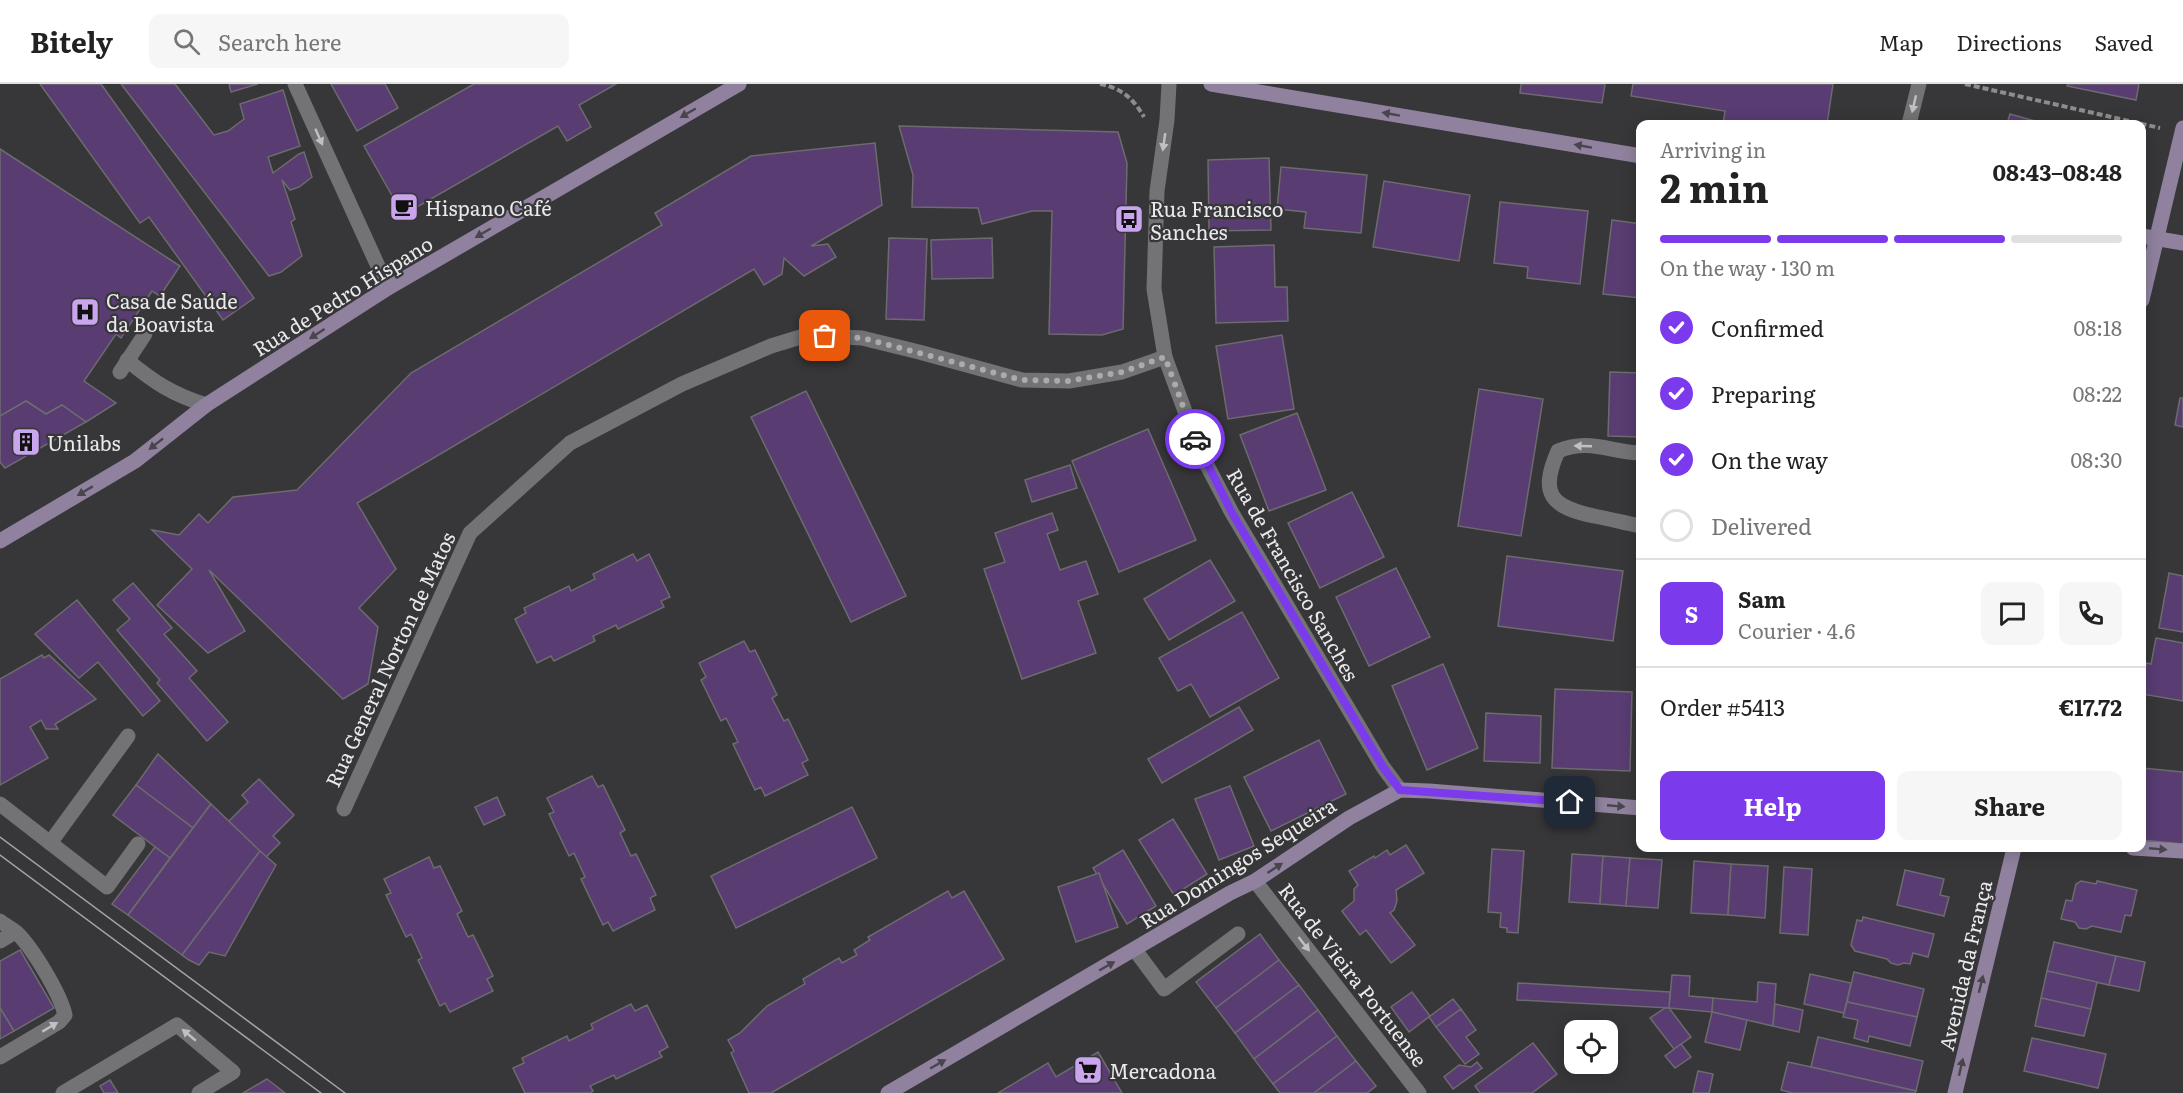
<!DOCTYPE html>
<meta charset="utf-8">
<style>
:root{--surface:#fff;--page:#f6f6f6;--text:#222;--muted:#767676;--line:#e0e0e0;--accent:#7c3aed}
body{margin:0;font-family:Literata,serif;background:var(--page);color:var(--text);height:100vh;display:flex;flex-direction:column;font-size:22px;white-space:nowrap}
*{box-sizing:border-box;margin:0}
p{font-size:20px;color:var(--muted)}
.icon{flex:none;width:33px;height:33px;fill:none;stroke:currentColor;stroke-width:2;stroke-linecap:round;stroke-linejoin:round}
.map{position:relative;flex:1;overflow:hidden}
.drawer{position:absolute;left:1636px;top:36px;width:510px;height:732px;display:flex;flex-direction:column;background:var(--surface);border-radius:12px;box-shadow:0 3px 15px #0003}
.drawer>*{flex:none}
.fabs{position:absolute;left:1564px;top:936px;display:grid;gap:12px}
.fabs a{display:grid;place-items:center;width:54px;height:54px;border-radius:12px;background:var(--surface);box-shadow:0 3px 15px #0003;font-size:30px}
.pin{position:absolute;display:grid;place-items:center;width:51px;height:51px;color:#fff;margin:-26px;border-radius:12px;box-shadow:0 3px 9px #0006}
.courier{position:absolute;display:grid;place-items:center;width:60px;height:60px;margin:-30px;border:4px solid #7c3aed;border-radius:50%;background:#fff;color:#222;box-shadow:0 2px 8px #0007}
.headline em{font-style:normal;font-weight:700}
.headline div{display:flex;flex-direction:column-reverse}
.headline{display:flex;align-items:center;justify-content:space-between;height:102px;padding:0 24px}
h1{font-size:39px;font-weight:700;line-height:45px}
.bar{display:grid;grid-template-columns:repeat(4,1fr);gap:9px 6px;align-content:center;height:72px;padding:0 24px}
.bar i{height:8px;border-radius:4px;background:var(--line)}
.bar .active{background:var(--accent)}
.bar p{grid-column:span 4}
.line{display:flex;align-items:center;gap:15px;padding:0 24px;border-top:2px solid var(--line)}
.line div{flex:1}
.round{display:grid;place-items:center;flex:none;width:63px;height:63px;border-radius:12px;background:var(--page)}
ol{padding:0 24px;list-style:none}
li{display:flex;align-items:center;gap:18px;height:66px}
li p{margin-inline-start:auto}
li .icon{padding:6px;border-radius:50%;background:var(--accent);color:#fff;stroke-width:4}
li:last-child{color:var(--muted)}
li i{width:33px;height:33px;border:3px solid var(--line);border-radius:50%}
.primary-button{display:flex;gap:12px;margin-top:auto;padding:12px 24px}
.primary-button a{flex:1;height:69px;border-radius:12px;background:var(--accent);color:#fff;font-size:24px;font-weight:700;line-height:69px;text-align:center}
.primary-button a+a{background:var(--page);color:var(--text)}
header{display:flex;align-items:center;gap:36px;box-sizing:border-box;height:84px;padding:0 30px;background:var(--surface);border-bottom:2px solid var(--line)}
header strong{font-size:28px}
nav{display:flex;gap:33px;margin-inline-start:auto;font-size:21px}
.search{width:420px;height:54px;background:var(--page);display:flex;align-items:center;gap:15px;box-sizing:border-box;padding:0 21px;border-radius:12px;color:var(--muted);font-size:22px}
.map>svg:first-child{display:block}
</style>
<header>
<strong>Bitely</strong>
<div class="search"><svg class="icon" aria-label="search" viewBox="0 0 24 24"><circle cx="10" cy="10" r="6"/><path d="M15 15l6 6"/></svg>Search here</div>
<nav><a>Map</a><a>Directions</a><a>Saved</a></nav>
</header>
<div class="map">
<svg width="2183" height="1009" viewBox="0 0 2183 1009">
<rect width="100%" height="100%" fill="#373639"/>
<g fill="#583c72" stroke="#6c6b6e" stroke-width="1.5">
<polygon points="40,0 101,0 254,214 223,236 149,133 140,139"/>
<polygon points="121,0 175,0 214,51 228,47 244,35 240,20 283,6 300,62 268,73 273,89 299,70 304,68 312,93 299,103 290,106 282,96 295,135 291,138 302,172 281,188 269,192"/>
<polygon points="229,0 258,0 231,8"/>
<polygon points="331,0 385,0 398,24 357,47"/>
<polygon points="474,0 616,0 579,21 591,43 567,57 558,42 403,131 364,62"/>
<polygon points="1521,0 1605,0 1602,19 1520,9"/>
<polygon points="1633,0 1833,0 1827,40 1723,40 1725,27 1631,12"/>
<polygon points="2068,0 2139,0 2136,16 2067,2"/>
<polygon points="2010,30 2046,40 2007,40"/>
<polygon points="899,42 1118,48 1127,79 1123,245 1102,251 1049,250 1052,127 1032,127 982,140 978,124 912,123 913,91"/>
<polygon points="875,59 882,121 811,162 828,160 836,173 804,192 784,174 782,190 764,201 754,185 357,419 396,485 359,524 378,543 368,600 343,615 209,486 245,547 208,569 157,521 192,485 152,446 179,451 199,430 208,439 233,413 297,406 411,289 662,141 655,129 751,72"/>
<polygon points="0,65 180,182 160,212 152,207 121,254 116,250 84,297 116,319 86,338 62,321 46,330 26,317 0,332"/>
<polygon points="1269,74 1271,146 1209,147 1208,76"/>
<polygon points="1281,83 1367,91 1361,149 1304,144 1306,128 1277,125"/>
<polygon points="1384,97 1470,111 1459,177 1373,163"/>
<polygon points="1500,118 1588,127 1580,200 1527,194 1528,183 1494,179"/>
<polygon points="1612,136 1641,140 1641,214 1603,210"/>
<polygon points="889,154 927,155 924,236 886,235"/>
<polygon points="992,154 993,194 932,195 931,156"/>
<polygon points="1274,161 1275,203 1287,203 1288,237 1216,239 1214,163"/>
<polygon points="1282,251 1294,325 1228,335 1216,262"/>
<polygon points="1610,288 1641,289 1641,353 1608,352"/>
<polygon points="1479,305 1543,315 1521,452 1458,442"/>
<polygon points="806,307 906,512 851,538 751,333"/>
<polygon points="2180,314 2183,314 2183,343 2175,341"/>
<polygon points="26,317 46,330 62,321 86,338 5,384 0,378 0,332"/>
<polygon points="1297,329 1326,406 1269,427 1240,351"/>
<polygon points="1148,345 1196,456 1119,488 1072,377"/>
<polygon points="1070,381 1077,404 1032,418 1025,396"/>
<polygon points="1352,408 1384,473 1320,504 1288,439"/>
<polygon points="1052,429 1058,446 1047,450 1060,486 1086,477 1098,510 1078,517 1096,569 1022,595 984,485 1005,478 995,449"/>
<polygon points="633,470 637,477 649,470 670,513 661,517 664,523 618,545 616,541 593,552 595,557 554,577 551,572 537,579 515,535 526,529 524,524 569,502 571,507 595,495 593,490"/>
<polygon points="1507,472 1623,487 1613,557 1498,542"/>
<polygon points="1210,476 1235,517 1169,556 1144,515"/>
<polygon points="1396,484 1430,553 1369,582 1336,513"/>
<polygon points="2169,489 2183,492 2183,548 2159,544"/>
<polygon points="133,499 172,544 164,550 197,587 189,594 228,638 207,657 157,599 160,596 117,546 130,535 113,516"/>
<polygon points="77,516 160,617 143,632 98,578 79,594 35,550"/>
<polygon points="1242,528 1279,594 1210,633 1191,600 1178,607 1159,574"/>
<polygon points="2156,554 2183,559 2183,617 2142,610 2146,579 2151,580"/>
<polygon points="744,557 750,568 755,566 777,611 772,614 784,637 788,635 808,676 802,679 808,691 765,712 761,703 755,706 733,660 738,658 726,634 721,637 701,596 706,593 699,579"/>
<polygon points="42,571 44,574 49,571 96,615 55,640 58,645 46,645 41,636 30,643 48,674 0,701 0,595"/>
<polygon points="1443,580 1478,664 1427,686 1392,602"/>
<polygon points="1555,605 1632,608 1630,687 1552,684"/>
<polygon points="1239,623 1253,646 1162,699 1148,675"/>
<polygon points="1486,629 1541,632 1540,679 1484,677"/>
<polygon points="1319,656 1346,710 1271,747 1244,693"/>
<polygon points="158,670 211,720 193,744 136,701"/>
<polygon points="2142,684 2183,688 2183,760 2142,756"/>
<polygon points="592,692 598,703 603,701 625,746 620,749 631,772 636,770 656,811 650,814 655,826 613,847 608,838 603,841 581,795 585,793 574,769 569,772 549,730 554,728 547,714"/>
<polygon points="259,695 294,731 273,752 280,759 262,777 226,740 248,718 242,711"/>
<polygon points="136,701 193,744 170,774 113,731"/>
<polygon points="1230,702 1254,762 1219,776 1195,715"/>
<polygon points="497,713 505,731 484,741 475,723"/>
<polygon points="211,720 260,767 182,871 128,831"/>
<polygon points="852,723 877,774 736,844 711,792"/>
<polygon points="1173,735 1207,790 1174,811 1139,756"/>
<polygon points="1406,761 1424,789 1396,806 1397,817 1394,826 1390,829 1415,861 1391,879 1366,846 1360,851 1342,827 1354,817 1354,805 1358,801 1349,787 1374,772 1375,774 1387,766 1390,771"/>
<polygon points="155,763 170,774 128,831 112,820"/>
<polygon points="1492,765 1524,767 1518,849 1507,848 1507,844 1500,843 1501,829 1488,828"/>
<polygon points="1123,766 1156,822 1127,840 1093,784"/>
<polygon points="260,767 276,781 225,872 209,868 199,881 189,876 182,871"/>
<polygon points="1572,770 1603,772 1600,820 1569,818"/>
<polygon points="1603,772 1630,774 1626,822 1600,820"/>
<polygon points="429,773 434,784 440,782 462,827 457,830 468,853 473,851 493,892 487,895 493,907 450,928 445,919 440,922 418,876 422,874 411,850 406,853 386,811 391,809 384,795"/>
<polygon points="1630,774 1662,776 1658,824 1626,822"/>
<polygon points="1694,777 1731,780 1728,831 1691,829"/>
<polygon points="1731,780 1768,782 1765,834 1728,831"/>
<polygon points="1784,783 1812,785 1808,851 1780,849"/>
<polygon points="1905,786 1944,795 1940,811 1949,813 1944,832 1897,821"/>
<polygon points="1099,789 1118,843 1076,858 1058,803"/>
<polygon points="2081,797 2096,800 2097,797 2137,806 2131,832 2125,831 2121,848 2092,842 2086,845 2079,844 2075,838 2061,835 2066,816 2072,817 2076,800"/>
<polygon points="948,807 952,814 964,807 1004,875 771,1009 749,1009 731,969 734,967 728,956 740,949 767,922 805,900 803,895 839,874 842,879 857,871 854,866 870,856 868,853"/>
<polygon points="1863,833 1934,850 1928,873 1913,869 1910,880 1904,879 1898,881 1891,879 1887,875 1855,867 1851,861 1857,836 1862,837"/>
<polygon points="1260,850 1279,876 1216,924 1196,898"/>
<polygon points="2054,858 2116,872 2109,901 2047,887"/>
<polygon points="20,866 54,924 14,947 0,924 0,877"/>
<polygon points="2116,872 2145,878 2139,907 2109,901"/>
<polygon points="1279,876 1299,901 1235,949 1216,924"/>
<polygon points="2047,887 2097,898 2091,925 2041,914"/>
<polygon points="1854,888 1924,905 1917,933 1847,918"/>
<polygon points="1810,890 1851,899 1844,929 1804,920"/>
<polygon points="1672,891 1690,892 1689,912 1713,914 1712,928 1669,924"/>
<polygon points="1758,898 1776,900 1773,942 1712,928 1713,914 1757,918"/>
<polygon points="1518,899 1670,908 1669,924 1517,916"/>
<polygon points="1299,901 1318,926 1254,975 1235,949"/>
<polygon points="1412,908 1430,932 1409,948 1391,923"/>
<polygon points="2041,914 2091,925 2084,952 2035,942"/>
<polygon points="1453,915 1461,925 1436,943 1429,933"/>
<polygon points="1847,918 1917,933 1910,962 1869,952 1868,958 1854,954 1858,936 1843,933"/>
<polygon points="631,920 635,927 647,921 668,963 659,968 662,973 616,995 614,991 590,1002 593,1007 590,1009 525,1009 513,984 524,979 522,974 567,952 569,957 593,945 591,940"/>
<polygon points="1775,920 1803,926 1799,948 1773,942"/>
<polygon points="0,924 14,947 0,955"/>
<polygon points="1665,924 1669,924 1691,953 1674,965 1650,934"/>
<polygon points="1461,925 1476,946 1466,953 1479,970 1465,980 1436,943"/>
<polygon points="1318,926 1337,952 1273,1000 1254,975"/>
<polygon points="1712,928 1747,936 1740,966 1705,958"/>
<polygon points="1337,952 1356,977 1314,1009 1280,1009 1273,1000"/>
<polygon points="1818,953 1923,977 1916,1007 1811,983"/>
<polygon points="2032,954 2106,970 2098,1004 2024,987"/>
<polygon points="1533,959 1557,990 1532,1009 1480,1009 1475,1002"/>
<polygon points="1681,960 1691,973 1675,984 1665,972"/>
<polygon points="1098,968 1122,1009 998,1009 1048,979 1056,993"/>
<polygon points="1356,977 1376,1002 1367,1009 1314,1009"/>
<polygon points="1477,978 1482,984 1453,1005 1444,993 1459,981 1471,983"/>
<polygon points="1788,978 1811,983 1916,1007 1915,1009 1792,1009 1781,1006"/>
<polygon points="1698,987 1713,990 1709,1009 1693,1009"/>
<polygon points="267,995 285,1009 243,1009"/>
<polygon points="110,996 118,1009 104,1009 100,1002"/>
</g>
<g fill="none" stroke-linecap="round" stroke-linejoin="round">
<g stroke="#8d8d8f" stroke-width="4" stroke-dasharray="6 3" stroke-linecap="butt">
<path d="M1100,0C1121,4 1133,14 1144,33"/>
<polyline points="1965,0 2160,44"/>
</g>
<g stroke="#737275" stroke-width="15">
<path d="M127,276C155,299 172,310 206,321"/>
<polyline points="120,288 145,250"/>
<polyline points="0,720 107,803 138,760"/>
<polyline points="50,759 128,652"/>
<path d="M0,837C5,841 11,844 16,848C32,863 60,909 65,931L59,938L0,973"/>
<polyline points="0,857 15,848"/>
<polyline points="1135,866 1164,905 1238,850"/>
<polyline points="63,1009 177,941 233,988 199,1009"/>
</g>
<g stroke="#737275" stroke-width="15">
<polyline points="295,0 388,204"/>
<polyline points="1169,0 1167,36 1157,107 1154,205 1165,273 1200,368 1232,429 1383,683 1400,706"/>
<polyline points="1909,40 1919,0"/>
<path d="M1641,369C1610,368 1589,354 1558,367C1539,410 1551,423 1594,432C1610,435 1625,439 1641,442"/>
<polyline points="344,725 470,449 570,359 682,300 771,262 807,251 862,254 919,268 1022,296 1069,297 1122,288 1165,273"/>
<polyline points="1255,797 1419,1009"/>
</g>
<g stroke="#90829e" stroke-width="15">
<polyline points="1211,0 1641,72"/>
<polyline points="2142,152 2183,159"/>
<polyline points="2142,216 2183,44"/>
<polyline points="0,457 135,377 206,321 388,204 739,0"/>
<polyline points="2133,764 2183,767"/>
<polyline points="888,1009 1230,809 1255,797 1349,734 1400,706 1429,707 1641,724"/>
<polyline points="1955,1009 2014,764"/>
</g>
<g stroke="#a4a4a6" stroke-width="1.5">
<polyline points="0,753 345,1009"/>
<polyline points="0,771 321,1009"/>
</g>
</g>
<defs><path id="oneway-solid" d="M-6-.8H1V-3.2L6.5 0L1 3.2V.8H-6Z" transform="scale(1.5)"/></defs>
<g fill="#c0c0c2">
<use href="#oneway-solid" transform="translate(1914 20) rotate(103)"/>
<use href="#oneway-solid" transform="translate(319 53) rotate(66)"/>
<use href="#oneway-solid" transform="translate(1164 58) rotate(98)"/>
<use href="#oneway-solid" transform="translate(1583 362) rotate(-178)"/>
<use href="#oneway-solid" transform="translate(1304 860) rotate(52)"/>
<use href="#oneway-solid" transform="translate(50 943) rotate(-31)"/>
<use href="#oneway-solid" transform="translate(189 951) rotate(-140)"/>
</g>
<g fill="#49454d">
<use href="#oneway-solid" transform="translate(688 29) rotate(150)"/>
<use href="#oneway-solid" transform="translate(1391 30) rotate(-170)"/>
<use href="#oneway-solid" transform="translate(1583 62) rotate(-170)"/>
<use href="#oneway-solid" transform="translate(483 149) rotate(150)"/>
<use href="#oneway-solid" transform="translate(317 250) rotate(147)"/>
<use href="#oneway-solid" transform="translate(156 360) rotate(142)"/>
<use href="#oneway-solid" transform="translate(85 407) rotate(149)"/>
<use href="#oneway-solid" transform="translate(1616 722) rotate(5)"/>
<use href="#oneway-solid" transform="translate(2158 765) rotate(5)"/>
<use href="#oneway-solid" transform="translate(1275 784) rotate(-33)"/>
<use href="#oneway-solid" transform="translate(1107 882) rotate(-30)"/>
<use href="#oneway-solid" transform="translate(1981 900) rotate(-76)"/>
<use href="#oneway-solid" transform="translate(938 980) rotate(-30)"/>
<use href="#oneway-solid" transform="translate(1961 983) rotate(-77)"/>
</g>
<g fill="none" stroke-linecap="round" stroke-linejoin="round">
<polyline stroke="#ababad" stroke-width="6" stroke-dasharray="0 10.8" points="825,252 862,254 1022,296 1069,297 1122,288 1165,273 1195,355"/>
<polyline stroke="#7c3aed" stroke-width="8" points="1195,355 1232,429 1383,683 1400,706 1570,718"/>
</g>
<defs>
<g id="cafe-square" transform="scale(1.5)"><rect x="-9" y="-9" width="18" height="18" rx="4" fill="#c9a5ee" stroke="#373639"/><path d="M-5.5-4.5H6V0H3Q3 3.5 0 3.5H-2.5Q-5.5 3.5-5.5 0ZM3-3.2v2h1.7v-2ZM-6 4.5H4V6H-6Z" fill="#111"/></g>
<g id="bus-square" transform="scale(1.5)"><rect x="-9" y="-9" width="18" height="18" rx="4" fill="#c9a5ee" stroke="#373639"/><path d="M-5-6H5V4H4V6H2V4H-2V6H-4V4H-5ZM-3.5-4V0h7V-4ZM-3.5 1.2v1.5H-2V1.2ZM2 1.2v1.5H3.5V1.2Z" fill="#111"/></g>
<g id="hospital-square" transform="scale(1.5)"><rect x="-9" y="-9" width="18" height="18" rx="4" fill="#c9a5ee" stroke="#373639"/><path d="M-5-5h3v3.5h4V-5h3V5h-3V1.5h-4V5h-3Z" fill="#111"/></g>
<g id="building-square" transform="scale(1.5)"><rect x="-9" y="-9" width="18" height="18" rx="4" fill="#c9a5ee" stroke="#373639"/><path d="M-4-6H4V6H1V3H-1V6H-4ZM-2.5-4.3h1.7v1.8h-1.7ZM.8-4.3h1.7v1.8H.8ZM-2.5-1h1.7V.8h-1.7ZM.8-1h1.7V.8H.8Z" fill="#111"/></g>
<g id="supermarket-square" transform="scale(1.5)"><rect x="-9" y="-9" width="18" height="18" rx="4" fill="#c9a5ee" stroke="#373639"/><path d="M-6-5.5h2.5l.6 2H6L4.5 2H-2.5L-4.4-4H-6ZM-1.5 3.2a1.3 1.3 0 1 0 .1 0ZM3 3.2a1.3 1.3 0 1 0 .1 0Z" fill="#111"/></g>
</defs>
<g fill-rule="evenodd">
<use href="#cafe-square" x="404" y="123"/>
<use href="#bus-square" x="1129" y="135"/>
<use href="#hospital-square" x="85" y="228"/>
<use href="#building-square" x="26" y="358"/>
<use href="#supermarket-square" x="1088" y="986"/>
</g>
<g text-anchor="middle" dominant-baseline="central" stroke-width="4.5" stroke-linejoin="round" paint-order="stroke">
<g font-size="20" fill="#eaeaeb" stroke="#373639" text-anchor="start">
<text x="425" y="123">Hispano Café</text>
<text x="1150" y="124">Rua Francisco<tspan x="1150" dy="23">Sanches</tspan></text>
<text x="106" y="216">Casa de Saúde<tspan x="106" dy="23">da Boavista</tspan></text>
<text x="47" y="358">Unilabs</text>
<text x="1109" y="986">Mercadona</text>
</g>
<g font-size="20" fill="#eaeaeb" stroke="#373639">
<text transform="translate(342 211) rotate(-32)">Rua de Pedro Hispano</text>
<text transform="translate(1294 490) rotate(60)">Rua de Francisco Sanches</text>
<text transform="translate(389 575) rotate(-65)">Rua General Norton de Matos</text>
<text transform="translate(1237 778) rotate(-32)">Rua Domingos Sequeira</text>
<text transform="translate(1964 881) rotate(-77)">Avenida da França</text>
<text transform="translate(1354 890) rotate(52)">Rua de Vieira Portuense</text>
</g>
</g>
</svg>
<div class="fabs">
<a><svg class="icon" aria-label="locate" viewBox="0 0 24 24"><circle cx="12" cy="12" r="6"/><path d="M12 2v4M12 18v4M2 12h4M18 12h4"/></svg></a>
</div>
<div class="pin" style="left:825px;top:252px;background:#ea580c"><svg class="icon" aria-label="bag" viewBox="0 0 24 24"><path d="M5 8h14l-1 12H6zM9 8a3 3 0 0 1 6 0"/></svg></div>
<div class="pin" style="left:1570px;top:718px;background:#1f2937"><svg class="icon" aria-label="home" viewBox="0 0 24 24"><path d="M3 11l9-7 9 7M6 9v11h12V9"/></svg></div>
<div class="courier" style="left:1195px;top:355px"><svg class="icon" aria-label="car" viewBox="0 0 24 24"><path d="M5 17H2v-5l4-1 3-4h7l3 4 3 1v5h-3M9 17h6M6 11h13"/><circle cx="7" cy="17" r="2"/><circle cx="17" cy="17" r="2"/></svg></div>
<section class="drawer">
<div class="headline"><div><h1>2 min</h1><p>Arriving in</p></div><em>08:43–08:48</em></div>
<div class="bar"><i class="active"></i><i class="active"></i><i class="active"></i><i></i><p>On the way · 130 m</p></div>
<ol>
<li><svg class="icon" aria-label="check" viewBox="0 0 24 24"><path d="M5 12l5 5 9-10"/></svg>Confirmed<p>08:18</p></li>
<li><svg class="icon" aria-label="check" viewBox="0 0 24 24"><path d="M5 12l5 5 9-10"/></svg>Preparing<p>08:22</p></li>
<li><svg class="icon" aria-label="check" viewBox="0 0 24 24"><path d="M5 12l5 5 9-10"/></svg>On the way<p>08:30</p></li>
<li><i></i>Delivered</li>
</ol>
<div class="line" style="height:108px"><b class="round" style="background:var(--accent);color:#fff">S</b><div><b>Sam</b><p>Courier · 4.6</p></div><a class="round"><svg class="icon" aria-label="chat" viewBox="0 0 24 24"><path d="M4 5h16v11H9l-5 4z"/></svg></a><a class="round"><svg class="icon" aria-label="phone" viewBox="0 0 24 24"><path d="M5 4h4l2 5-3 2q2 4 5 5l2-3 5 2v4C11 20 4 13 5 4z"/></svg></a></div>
<div class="line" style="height:78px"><div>Order #5413</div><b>€17.72</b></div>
<div class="primary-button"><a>Help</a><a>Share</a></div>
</section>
</div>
